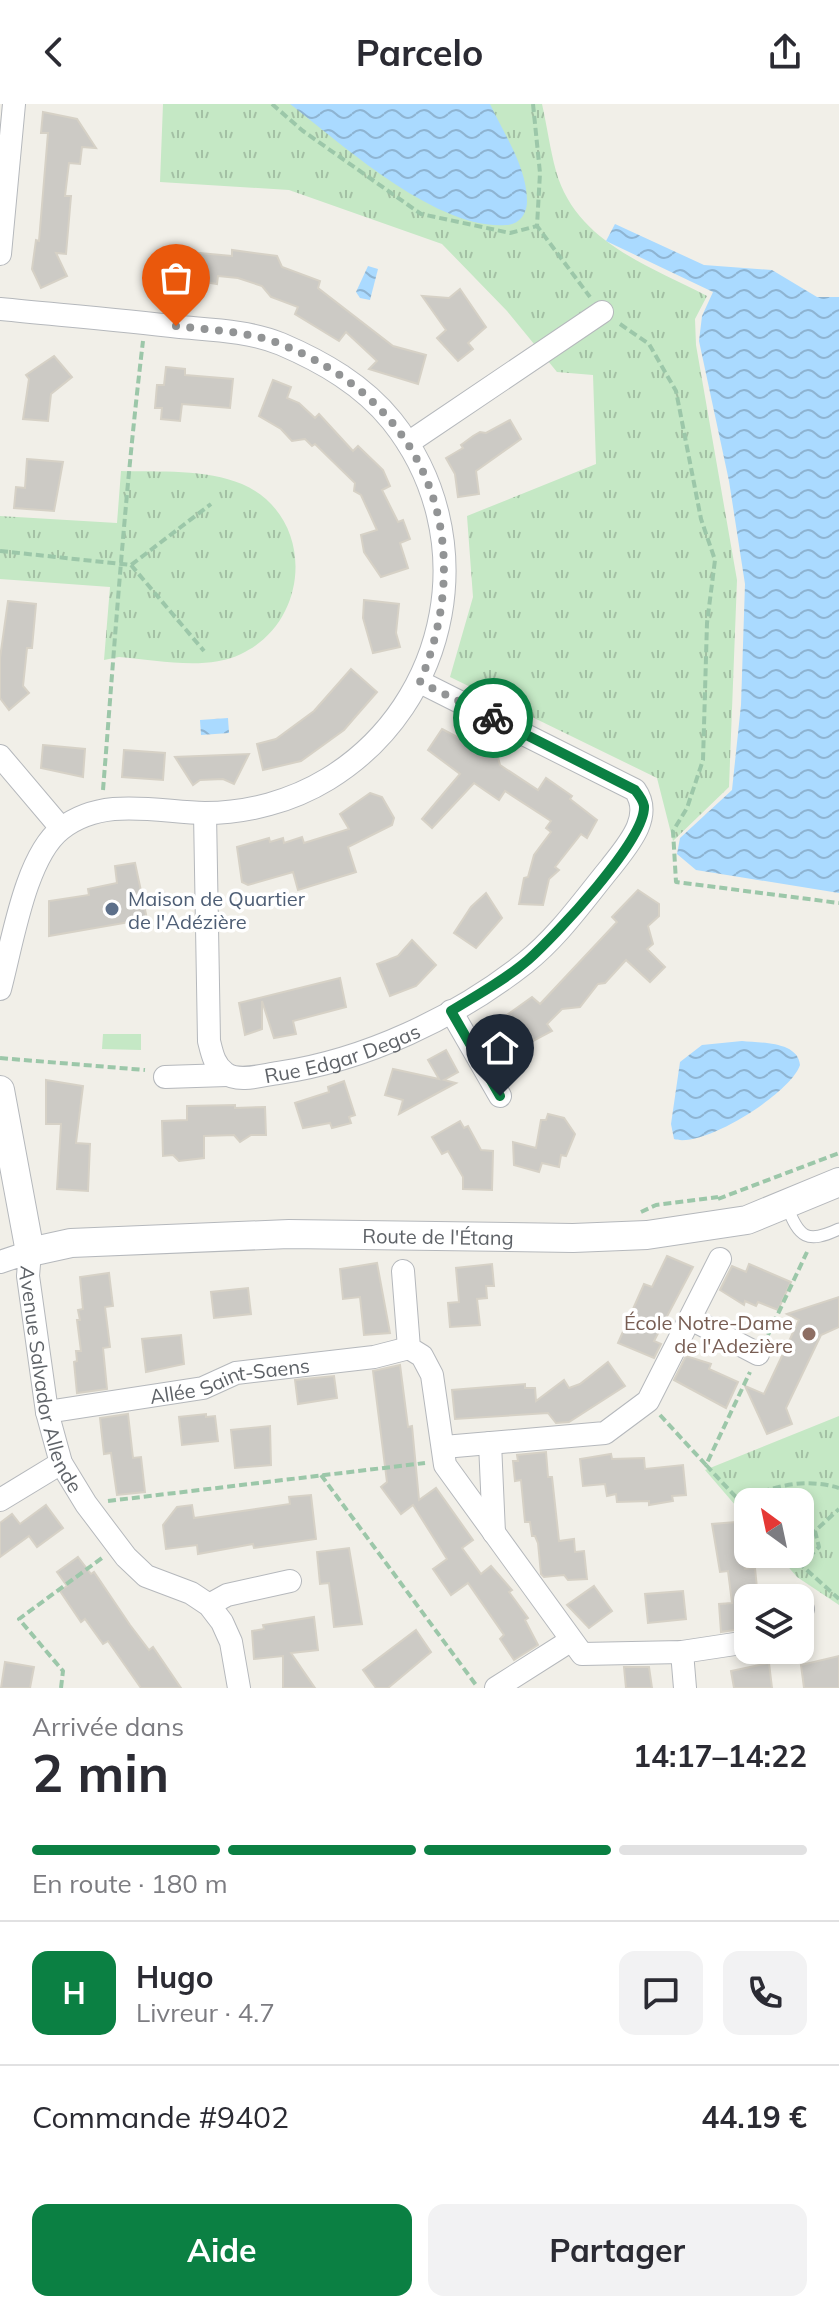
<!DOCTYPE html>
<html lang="fr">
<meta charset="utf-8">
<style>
:root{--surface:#fff;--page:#f2f2f3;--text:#2b2b33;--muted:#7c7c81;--line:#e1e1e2;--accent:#0b8043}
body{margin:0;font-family:Mulish,sans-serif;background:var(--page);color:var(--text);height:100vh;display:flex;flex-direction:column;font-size:30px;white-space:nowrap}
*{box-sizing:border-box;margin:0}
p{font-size:26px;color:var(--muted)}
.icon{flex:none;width:44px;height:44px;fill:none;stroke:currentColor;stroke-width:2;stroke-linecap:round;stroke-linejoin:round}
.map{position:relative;height:1584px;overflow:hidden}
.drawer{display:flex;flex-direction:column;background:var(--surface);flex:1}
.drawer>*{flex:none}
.needle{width:52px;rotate:327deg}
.fabs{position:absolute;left:734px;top:1384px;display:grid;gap:16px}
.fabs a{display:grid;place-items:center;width:80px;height:80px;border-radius:16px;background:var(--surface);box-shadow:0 4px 12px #0003;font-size:40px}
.pin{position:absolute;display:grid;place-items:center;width:68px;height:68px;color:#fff;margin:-82px -34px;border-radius:50% 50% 50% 0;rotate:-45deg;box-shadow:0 0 8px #0007}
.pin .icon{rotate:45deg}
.courier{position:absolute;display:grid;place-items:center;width:80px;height:80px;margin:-40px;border:6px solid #0b8043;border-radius:50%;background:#fff;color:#222;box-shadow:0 2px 10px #0007}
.headline em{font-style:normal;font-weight:700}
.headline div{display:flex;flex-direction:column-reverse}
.headline{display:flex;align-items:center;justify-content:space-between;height:136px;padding:0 32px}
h1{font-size:52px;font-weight:700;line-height:60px}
.bar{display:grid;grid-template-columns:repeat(4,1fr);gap:12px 8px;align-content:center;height:96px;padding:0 32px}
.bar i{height:10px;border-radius:6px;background:var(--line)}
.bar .current{background:var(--accent)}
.bar p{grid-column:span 4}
.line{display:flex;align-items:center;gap:20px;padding:0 32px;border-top:2px solid var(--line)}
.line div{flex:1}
.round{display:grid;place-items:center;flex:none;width:84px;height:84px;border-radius:16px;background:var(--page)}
.primary-button{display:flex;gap:16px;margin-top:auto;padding:16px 32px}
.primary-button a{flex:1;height:92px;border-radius:16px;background:var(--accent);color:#fff;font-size:32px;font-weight:700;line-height:92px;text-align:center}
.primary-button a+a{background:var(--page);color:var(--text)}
header{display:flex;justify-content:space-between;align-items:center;height:104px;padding:0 32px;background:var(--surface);font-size:36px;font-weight:700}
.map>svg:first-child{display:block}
</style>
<header><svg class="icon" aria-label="back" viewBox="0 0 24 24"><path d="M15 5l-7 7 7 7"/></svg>Parcelo<svg class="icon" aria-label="share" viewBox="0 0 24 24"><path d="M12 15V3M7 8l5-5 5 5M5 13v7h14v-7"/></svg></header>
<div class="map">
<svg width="839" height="1584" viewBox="0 0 839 1584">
<defs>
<pattern id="park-tufts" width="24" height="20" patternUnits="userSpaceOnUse" patternTransform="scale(2)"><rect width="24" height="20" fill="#c5e8c5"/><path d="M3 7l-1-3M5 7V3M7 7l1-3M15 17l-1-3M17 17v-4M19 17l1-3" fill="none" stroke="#a3c0a4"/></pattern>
<pattern id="water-waves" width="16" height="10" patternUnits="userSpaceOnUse" patternTransform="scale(2)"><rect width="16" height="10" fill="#aadaff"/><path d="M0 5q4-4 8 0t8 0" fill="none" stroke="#8eb4d2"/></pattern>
</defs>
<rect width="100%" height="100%" fill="#f1efe8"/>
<g fill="url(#park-tufts)">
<path d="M163,0H542C547,22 550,45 556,67C576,138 648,161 707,192L695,215L696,241L737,476L729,683L673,737L657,674L450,573L473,493L467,412L596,360L593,271L557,268L507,207L442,140L289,86L160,78Z"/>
<path d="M121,367C159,368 206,365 242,380C316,412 311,518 241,550C206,567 157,556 119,553L104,556L110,483L0,475V412L117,419Z"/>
<polygon points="839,1312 839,1501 797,1473 777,1450 800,1450 800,1398 748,1398 748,1416 705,1366"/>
</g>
<polygon fill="#c5e8c5" points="103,930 141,930 141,946 102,945"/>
<g fill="url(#water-waves)">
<path d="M290,0H490C504,30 527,63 527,97C527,110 519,121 506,121C436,126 343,41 290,0Z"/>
<polygon points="615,120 704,161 772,166 817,193 839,193 839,789 696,766 677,750 680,734 732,686 741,601 745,480 729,377 699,237 702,212 713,188 606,137"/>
<polygon points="368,162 378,165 370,196 360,194 356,188"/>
<polygon points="228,614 229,629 201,631 200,616"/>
<path d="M742,937C760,939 798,937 800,961C791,989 703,1045 674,1035L671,1020L680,958L702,941Z"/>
</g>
<g fill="#cccac5" stroke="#d6d1c6" stroke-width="2">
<polygon points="43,8 77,15 96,44 82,43 80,60 69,59 65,92 71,92 66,150 56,149 67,172 41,184 32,165 36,136 39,137 48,29 41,29"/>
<polygon points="167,146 232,152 232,146 277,152 282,163 320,177 318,184 393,242 426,251 418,280 369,265 377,257 346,228 339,237 295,210 298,203 271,193 262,182 238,174 218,172 217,180 164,171"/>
<polygon points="460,185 486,223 468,239 473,245 458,257 437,234 446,226 422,192 449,194"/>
<polygon points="54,252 72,273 51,290 48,317 23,315 29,275 26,271"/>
<polygon points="166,263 185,265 185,271 233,275 230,304 182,300 180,317 161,315 162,304 155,304 157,281 164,281"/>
<polygon points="273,276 291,283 287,294 299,299 315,314 319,310 353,347 358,342 383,366 390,382 382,386 398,418 403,416 410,435 400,439 408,464 381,473 364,448 361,431 377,426 361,391 354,387 355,379 315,340 312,342 305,335 292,337 281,325 259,312"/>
<polygon points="510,316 521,335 476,367 479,390 458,393 455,370 446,354 463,344 461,341 473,332 480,328 486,329"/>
<polygon points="27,355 63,358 54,407 14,404 16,383 25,384"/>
<polygon points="364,496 399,500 396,529 400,543 373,549 363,514"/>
<polygon points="8,497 36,500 32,544 27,544 23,582 29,589 9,606 0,594 0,554"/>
<polygon points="351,565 377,588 356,612 344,626 301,657 263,666 257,640 276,635 314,607"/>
<polygon points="442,625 478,644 480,641 498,653 500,661 538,686 546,674 572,692 570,695 597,716 587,734 581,730 555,763 559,766 549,775 543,801 519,800 524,774 528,773 534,751 551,728 546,724 551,717 505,687 499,696 474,679 432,724 422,715 460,670 428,646"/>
<polygon points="43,641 85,645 83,673 41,664"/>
<polygon points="124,646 165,649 163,676 122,673"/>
<polygon points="249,650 234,680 223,675 200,676 193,681 175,653"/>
<polygon points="370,689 382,693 394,714 392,721 348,743 356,768 298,786 293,768 248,781 242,778 237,743 269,734 270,738 283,734 284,739 302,733 304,739 349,725 340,710"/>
<polygon points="135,759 147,815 49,832 49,797 89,791 88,785 117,779 115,762"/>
<polygon points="638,786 659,800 659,812 648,822 653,840 647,845 665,863 650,878 626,856 605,879 598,880 580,903 562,905 547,920 552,927 518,945 497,918 532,893 540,900 617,818 612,813"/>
<polygon points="486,789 502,814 476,844 454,829 471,803"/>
<polygon points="412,836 436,861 416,882 390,892 377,860 398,852"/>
<polygon points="340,874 346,903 293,917 296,930 274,934 262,897 262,925 245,931 239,899"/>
<polygon points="446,946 458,968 444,976 456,979 399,1010 403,996 385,991 393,965 439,975 428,956"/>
<polygon points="46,976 83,982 76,1039 90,1040 88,1087 57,1085 61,1020 46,1020"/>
<polygon points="344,977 355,1011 349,1013 351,1019 332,1024 330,1019 303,1024 295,999 329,988 328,983"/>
<polygon points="235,1001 235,1004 265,1003 266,1031 251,1031 240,1038 234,1031 204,1032 204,1054 179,1057 173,1051 163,1052 162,1017 187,1016 187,1002"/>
<polygon points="548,1010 564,1014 575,1030 566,1052 561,1051 559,1063 542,1059 539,1068 514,1061 513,1038 536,1044 541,1016 546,1016"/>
<polygon points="460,1017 464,1024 468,1022 481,1046 493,1047 492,1086 463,1085 463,1073 448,1047 442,1050 432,1033"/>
<polygon points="667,1152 693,1163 654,1237 661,1240 654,1254 618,1239 644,1180 652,1183"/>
<polygon points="377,1159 390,1229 364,1231 360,1193 343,1195 340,1165"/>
<polygon points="492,1160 494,1182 486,1182 487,1194 477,1195 480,1221 450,1223 448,1199 459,1198 456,1164"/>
<polygon points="749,1160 791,1178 778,1206 758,1198 756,1202 745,1197 744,1201 720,1186 732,1162 746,1168"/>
<polygon points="109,1169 113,1202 105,1203 110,1243 103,1244 107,1285 77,1289 74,1258 77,1257 76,1247 81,1247 77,1216 80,1216 78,1206 83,1205 80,1173"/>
<polygon points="248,1184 251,1210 214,1214 211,1188"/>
<polygon points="839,1193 839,1223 821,1231 786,1304 792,1320 767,1330 745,1282 764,1290 799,1216 787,1210"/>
<polygon points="181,1231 184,1260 146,1268 142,1235"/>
<polygon points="686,1252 711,1260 709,1265 738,1278 726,1304 674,1276"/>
<polygon points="608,1258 625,1282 569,1318 556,1319 548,1309 455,1315 452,1286 525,1280 525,1284 535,1284 536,1297 564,1276 569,1284 580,1280"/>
<polygon points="400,1261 408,1323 412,1322 419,1396 436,1384 473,1436 462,1444 481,1470 491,1462 512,1486 509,1488 528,1514 525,1516 538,1541 514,1556 500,1535 504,1531 468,1479 451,1491 433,1465 447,1455 413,1401 401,1410 381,1383 387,1378 373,1267"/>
<polygon points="334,1272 337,1294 298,1300 295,1276"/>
<polygon points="128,1310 133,1354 141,1353 145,1388 117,1391 111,1349 104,1350 100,1314"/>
<polygon points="206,1310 206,1313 215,1312 218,1337 182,1341 179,1313"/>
<polygon points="270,1322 271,1361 235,1364 231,1326"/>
<polygon points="546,1348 548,1373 552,1373 559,1437 574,1435 575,1448 584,1447 587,1475 568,1476 564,1471 544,1473 541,1470 538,1439 535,1432 532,1432 530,1418 525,1418 521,1376 515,1377 513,1357 518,1357 517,1351"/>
<polygon points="611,1350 612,1355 644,1354 645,1365 683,1361 686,1391 672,1392 673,1397 649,1401 649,1397 617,1398 616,1390 607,1392 605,1380 583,1382 580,1355"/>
<polygon points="311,1391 316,1435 254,1444 253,1440 198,1450 197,1441 166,1445 163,1421 177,1403 192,1401 194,1414 290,1400 289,1393"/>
<polygon points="46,1401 63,1424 37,1443 29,1432 0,1453 0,1419 12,1410 20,1420"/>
<polygon points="736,1418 745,1465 755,1464 758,1494 748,1494 747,1524 721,1528 719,1500 732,1499 728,1467 720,1468 712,1420"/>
<polygon points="349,1444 362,1520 334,1523 329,1479 320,1480 317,1448"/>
<polygon points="78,1453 91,1470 94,1468 130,1521 149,1546 153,1543 181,1584 141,1584 108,1537 103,1540 85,1515 81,1518 60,1487 67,1482 57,1468"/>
<polygon points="594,1482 612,1507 589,1524 567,1501"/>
<polygon points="683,1487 686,1515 648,1519 645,1490"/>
<polygon points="314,1513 318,1546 291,1549 315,1584 283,1584 283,1552 254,1555 252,1527 264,1525 263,1521"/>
<polygon points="416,1526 431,1548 388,1584 376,1584 363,1566"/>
<polygon points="839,1552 839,1584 804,1584 801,1561"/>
<polygon points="5,1558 34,1563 30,1584 1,1584"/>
<polygon points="769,1559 772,1584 734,1584 731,1567"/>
<polygon points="624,1563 649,1563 652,1584 626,1584"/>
</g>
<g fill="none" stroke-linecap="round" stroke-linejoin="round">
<g stroke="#b5b8bc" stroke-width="13">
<path id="service" d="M787,1102C799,1134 807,1140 839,1125"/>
</g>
<g stroke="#b5b8bc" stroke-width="24">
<g id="minor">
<polyline points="0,150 14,0"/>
<path d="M0,205C60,211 120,216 180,223C214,226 249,227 281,240C323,258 363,281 392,317C483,431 452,599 328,675C292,697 248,709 205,709C157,708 103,692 61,725C25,753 12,841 0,885"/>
<polyline points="408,339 602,208"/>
<polyline points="0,652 61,724"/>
<path id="s1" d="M205,709L209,937C212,949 214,961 225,969C238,979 263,971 278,969C366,956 455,914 525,859C558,833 583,797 610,764C627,742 654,713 635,686L420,578"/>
<polyline points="451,907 500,992"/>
<polyline points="165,973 227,971"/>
<path id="s2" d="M0,1158L30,1148L28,1172L47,1308L61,1359L86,1400L126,1453L146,1472L191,1489L209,1501L222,1518L231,1538L239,1584"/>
<polyline points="403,1167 409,1244 422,1252 432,1271 445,1361 582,1550 682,1548 748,1538"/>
<polyline points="691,1215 758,1250"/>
<path id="s3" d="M47,1308L203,1284L236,1269L374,1253L409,1244"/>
<polyline points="490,1339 494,1429"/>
<polyline points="444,1343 605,1329 648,1297 720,1155"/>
<polyline points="0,1396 61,1359"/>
<polyline points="209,1501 227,1491 290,1477"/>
<polyline points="800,1509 803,1505"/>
<polyline points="682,1548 685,1584"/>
<polyline points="496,1584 570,1537"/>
</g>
</g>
<g stroke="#b5b8bc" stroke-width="30">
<g id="tertiary">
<path id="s4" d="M0,986L30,1148L71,1139L289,1130L573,1134L647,1131L747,1116L839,1078"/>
</g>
</g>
<g stroke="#9cc7a9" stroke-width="4" stroke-dasharray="8 4" stroke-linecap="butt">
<polyline points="272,0 303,27 421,110 510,129 537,122"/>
<polyline points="533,0 540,69 537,122 590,193"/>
<polyline points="620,220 649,240 676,287 701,415 715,456 707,519 703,656 687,704 673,727 676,778 839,799"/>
<polyline points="0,447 131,461 211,400"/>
<polyline points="131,461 204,547"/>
<path d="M103,686C115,536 125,387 143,237"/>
<polyline points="0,954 145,966"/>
<polyline points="718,1095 839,1049"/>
<polyline points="641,1108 656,1101 718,1093"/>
<polyline points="768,1231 807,1148"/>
<polyline points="660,1311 706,1361 750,1268"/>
<polyline points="706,1361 748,1406"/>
<polyline points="321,1371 476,1581"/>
<path d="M739,1396C773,1383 803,1373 839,1384"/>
<polyline points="108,1397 425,1359"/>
<polyline points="789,1450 839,1495"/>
<polyline points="800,1462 819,1443 815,1427 839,1405"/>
<polyline points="61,1584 63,1567 19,1515 102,1454"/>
</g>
<use href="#service" stroke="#fff" stroke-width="11"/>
<use href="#minor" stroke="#fff" stroke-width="22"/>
<use href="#tertiary" stroke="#fff" stroke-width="28"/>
</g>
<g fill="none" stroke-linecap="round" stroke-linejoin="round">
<path stroke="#929495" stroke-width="8" stroke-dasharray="0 14.4" d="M176,222C210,226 246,227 278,239C425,296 480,434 420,578L493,614"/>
<path stroke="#0b8043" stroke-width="10" d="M493,614L635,686C639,691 643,696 644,702C646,736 554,833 528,856C505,876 477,891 451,907L500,992"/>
</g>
<circle fill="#5c6f8a" stroke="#fff" stroke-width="3" cx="112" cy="805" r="8"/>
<circle fill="#8d6e63" stroke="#fff" stroke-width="3" cx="809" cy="1230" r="8"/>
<g text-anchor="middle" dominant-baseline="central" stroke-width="7" stroke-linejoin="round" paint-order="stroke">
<g font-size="20" fill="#4e5e75" stroke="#fff" text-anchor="start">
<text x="128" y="794">Maison de Quartier<tspan x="128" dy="23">de l'Adézière</tspan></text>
</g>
<g font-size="20" fill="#5f6368" stroke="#fff">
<text stroke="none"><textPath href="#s1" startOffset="386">Rue Edgar Degas</textPath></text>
<text stroke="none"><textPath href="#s4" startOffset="574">Route de l'Étang</textPath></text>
<text stroke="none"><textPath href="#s2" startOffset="162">Avenue Salvador Allende</textPath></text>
<text stroke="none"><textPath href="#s3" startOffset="186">Allée Saint-Saens</textPath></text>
</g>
<g font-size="20" fill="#785e54" stroke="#fff" text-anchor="end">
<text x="793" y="1218">École Notre-Dame<tspan x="793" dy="23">de l'Adezière</tspan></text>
</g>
</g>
</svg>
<div class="fabs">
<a><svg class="needle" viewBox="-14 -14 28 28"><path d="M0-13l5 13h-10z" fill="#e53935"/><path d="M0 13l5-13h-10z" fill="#7c7c81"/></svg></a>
<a><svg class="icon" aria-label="layers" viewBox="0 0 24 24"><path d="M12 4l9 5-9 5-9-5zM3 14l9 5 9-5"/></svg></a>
</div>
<div class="pin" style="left:176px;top:222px;background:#ea580c"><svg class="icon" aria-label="bag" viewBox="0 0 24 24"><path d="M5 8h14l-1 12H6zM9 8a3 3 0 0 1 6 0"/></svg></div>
<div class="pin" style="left:500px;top:992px;background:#1f2937"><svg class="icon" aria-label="home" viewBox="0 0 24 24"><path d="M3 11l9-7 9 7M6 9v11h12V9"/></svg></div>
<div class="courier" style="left:493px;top:614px"><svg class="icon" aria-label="bike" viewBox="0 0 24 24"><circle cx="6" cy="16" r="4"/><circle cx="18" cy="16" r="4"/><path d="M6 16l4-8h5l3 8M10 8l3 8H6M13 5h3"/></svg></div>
</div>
<section class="drawer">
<div class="headline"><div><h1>2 min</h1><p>Arrivée dans</p></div><em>14:17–14:22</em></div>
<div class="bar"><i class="current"></i><i class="current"></i><i class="current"></i><i></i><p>En route · 180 m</p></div>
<div class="line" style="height:144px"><b class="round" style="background:var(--accent);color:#fff">H</b><div><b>Hugo</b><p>Livreur · 4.7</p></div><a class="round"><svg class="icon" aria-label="chat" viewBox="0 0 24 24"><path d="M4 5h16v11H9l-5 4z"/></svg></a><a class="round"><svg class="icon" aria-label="phone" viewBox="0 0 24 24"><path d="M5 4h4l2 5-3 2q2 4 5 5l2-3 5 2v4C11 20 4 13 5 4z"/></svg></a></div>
<div class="line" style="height:104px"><div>Commande #9402</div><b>44.19 €</b></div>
<div class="primary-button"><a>Aide</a><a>Partager</a></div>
</section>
